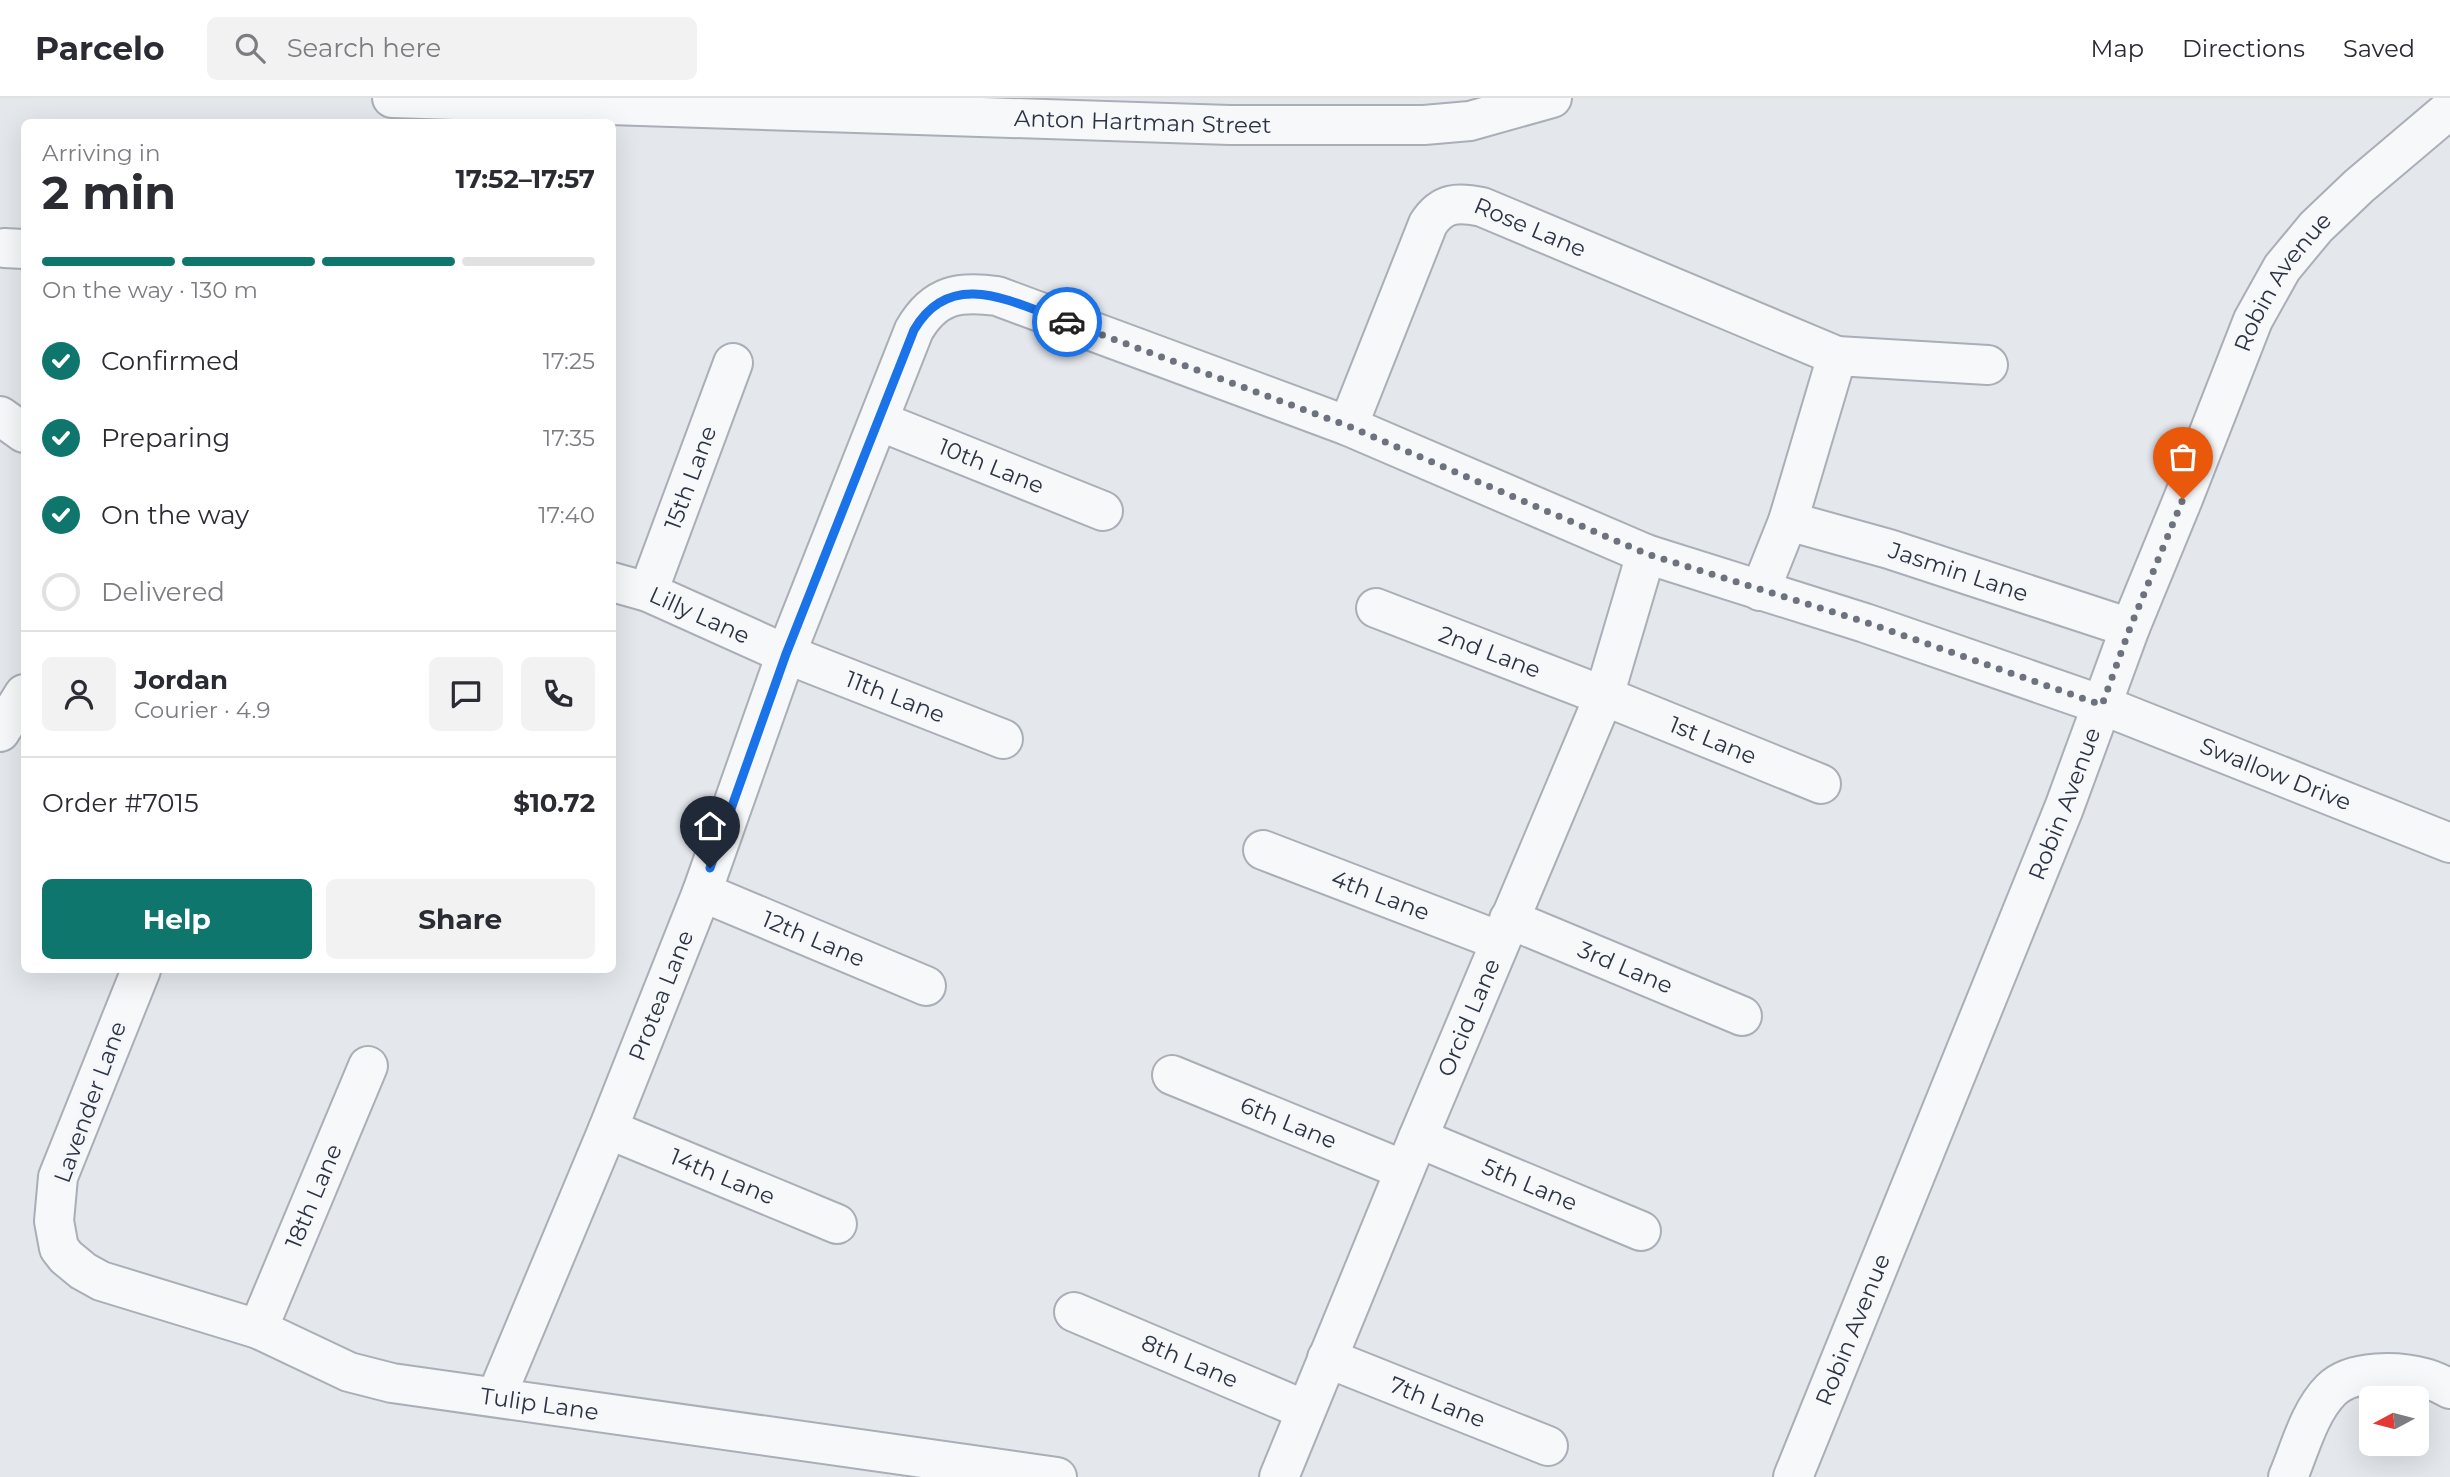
<!DOCTYPE html>
<meta charset="utf-8">
<style>
:root{--surface:#fff;--page:#f2f2f3;--text:#2b2b33;--muted:#7c7c81;--line:#e1e1e2;--accent:#0f766e}
body{margin:0;font-family:Montserrat,sans-serif;background:var(--page);color:var(--text);height:100vh;display:flex;flex-direction:column;font-size:26px;white-space:nowrap}
*{box-sizing:border-box;margin:0}
p{font-size:23px;color:var(--muted)}
.icon{flex:none;width:38px;height:38px;fill:none;stroke:currentColor;stroke-width:2;stroke-linecap:round;stroke-linejoin:round}
.map{position:relative;flex:1;overflow:hidden}
.side{position:absolute;left:21px;top:21px;width:595px;height:854px;display:flex;flex-direction:column;background:var(--surface);border-radius:10px;box-shadow:0 7px 28px #0002}
.side>*{flex:none}
.needle{width:46px;rotate:263deg}
.fabs{position:absolute;left:2359px;top:1288px;display:grid;gap:14px}
.fabs a{display:grid;place-items:center;width:70px;height:70px;border-radius:10px;background:var(--surface);box-shadow:0 7px 28px #0002;font-size:35px}
.pin{position:absolute;display:grid;place-items:center;width:60px;height:60px;color:#fff;margin:-72px -30px;border-radius:50% 50% 50% 0;rotate:-45deg;box-shadow:0 0 7px #0007}
.pin .icon{rotate:45deg}
.courier{position:absolute;display:grid;place-items:center;width:70px;height:70px;margin:-35px;border:5px solid #1a73e8;border-radius:50%;background:#fff;color:#222;box-shadow:0 2px 9px #0007}
.head em{font-style:normal;font-weight:700}
.head div{display:flex;flex-direction:column-reverse}
.head{display:flex;align-items:center;justify-content:space-between;height:119px;padding:0 21px}
h1{font-size:46px;font-weight:700;line-height:52px}
.bar{display:grid;grid-template-columns:repeat(4,1fr);gap:10px 7px;align-content:center;height:84px;padding:0 21px}
.bar i{height:9px;border-radius:5px;background:var(--line)}
.bar .on{background:var(--accent)}
.bar p{grid-column:span 4}
.line{display:flex;align-items:center;gap:18px;padding:0 21px;border-top:2px solid var(--line)}
.line div{flex:1}
.round{display:grid;place-items:center;flex:none;width:74px;height:74px;border-radius:10px;background:var(--page)}
ol{padding:0 21px;list-style:none}
li{display:flex;align-items:center;gap:21px;height:77px}
li p{margin-inline-start:auto}
li .icon{padding:7px;border-radius:50%;background:var(--accent);color:#fff;stroke-width:4}
li:last-child{color:var(--muted)}
li i{width:38px;height:38px;border:4px solid var(--line);border-radius:50%}
.primary-button{display:flex;gap:14px;margin-top:auto;padding:14px 21px}
.primary-button a{flex:1;height:80px;border-radius:10px;background:var(--accent);color:#fff;font-size:28px;font-weight:700;line-height:80px;text-align:center}
.primary-button a+a{background:var(--page);color:var(--text)}
header{display:flex;align-items:center;gap:42px;box-sizing:border-box;height:98px;padding:0 35px;background:var(--surface);border-bottom:2px solid var(--line)}
header strong{font-size:33px}
nav{display:flex;gap:38px;margin-inline-start:auto;font-size:24px}
.search{width:490px;height:63px;background:var(--page);display:flex;align-items:center;gap:18px;box-sizing:border-box;padding:0 24px;border-radius:10px;color:var(--muted);font-size:26px}
.map>svg:first-child{display:block}
</style>
<header>
<strong>Parcelo</strong>
<div class="search"><svg class="icon" aria-label="search" viewBox="0 0 24 24"><circle cx="10" cy="10" r="6"/><path d="M15 15l6 6"/></svg>Search here</div>
<nav><a>Map</a><a>Directions</a><a>Saved</a></nav>
</header>
<div class="map">
<svg width="2450" height="1379" viewBox="0 0 2450 1379">
<rect width="100%" height="100%" fill="#e4e7ec"/>
<g fill="none" stroke-linecap="round" stroke-linejoin="round">
<g stroke="#a9aeb7" stroke-width="42">
<g id="minor">
<path id="s1" d="M392,0L1230,27H1424L1470,23L1552,0"/>
<polyline points="4,150 24,151"/>
<polyline points="0,318 24,335"/>
<path id="s2" d="M879,323L1103,413"/>
<path id="s3" d="M1348,328L1428,126C1442,104 1458,104 1482,109L1837,258L1988,267"/>
<path id="s4" d="M1788,423L1889,451L2130,530"/>
<path id="s5" d="M612,484L648,494L786,556L1003,641"/>
<polyline points="1760,493 1788,423 1837,258"/>
<path id="s6" d="M648,494L733,265"/>
<path id="s7" d="M1376,510L1604,598L1821,686"/>
<polyline points="0,634 24,596"/>
<path id="s8" d="M1263,752L1500,843"/>
<path id="s9" d="M702,794L926,888"/>
<path id="s10" d="M1509,821L1742,918"/>
<path id="s11" d="M141,872L58,1079L54,1123L59,1150L66,1159L83,1173L101,1183L258,1231L349,1274L392,1285L1057,1379"/>
<path id="s12" d="M1172,977L1404,1072"/>
<path id="s13" d="M608,1031L837,1126"/>
<path id="s14" d="M1418,1040L1641,1133"/>
<path id="s15" d="M1074,1214L1305,1312"/>
<path id="s16" d="M258,1231L368,968"/>
<path id="s17" d="M1327,1260L1548,1348"/>
<path id="s18" d="M496,1299L608,1031L702,794L786,556L914,232C935,196 959,193 997,198L1348,328L1646,456L1865,525L2102,607L2450,745"/>
<path id="s19" d="M1279,1379L1418,1040L1604,598L1646,456"/>
<path id="s20" d="M1793,1379L2064,710L2130,530L2183,401L2253,222L2282,170L2316,129L2359,88L2450,11"/>
<path d="M2288,1379C2300,1351 2309,1314 2331,1292C2352,1271 2399,1273 2425,1280C2434,1282 2442,1287 2450,1291"/>
</g>
</g>
<use href="#minor" stroke="#f7f8fa" stroke-width="38"/>
</g>
<g fill="none" stroke-linecap="round" stroke-linejoin="round">
<polyline stroke="#6c737f" stroke-width="7" stroke-dasharray="0 12.6" points="1067,224 1348,328 1647,456 1865,524 2102,607 2130,530 2183,401"/>
<path stroke="#1a73e8" stroke-width="9" d="M710,770L786,556L914,232C951,168 1014,205 1067,224"/>
</g>
<g text-anchor="middle" dominant-baseline="central" stroke-width="7" stroke-linejoin="round" paint-order="stroke">
<g font-size="23" fill="#2b3445" stroke="#f4f6f9">
<text stroke="none"><textPath href="#s1" startOffset="751">Anton Hartman Street</textPath></text>
<text stroke="none"><textPath href="#s3" startOffset="331">Rose Lane</textPath></text>
<text stroke="none"><textPath href="#s20" startOffset="1293">Robin Avenue</textPath></text>
<text stroke="none"><textPath href="#s2" startOffset="121">10th Lane</textPath></text>
<text stroke="none"><textPath href="#s6" startOffset="122">15th Lane</textPath></text>
<text stroke="none"><textPath href="#s4" startOffset="178">Jasmin Lane</textPath></text>
<text stroke="none"><textPath href="#s5" startOffset="94">Lilly Lane</textPath></text>
<text stroke="none"><textPath href="#s7" startOffset="122">2nd Lane</textPath></text>
<text stroke="none"><textPath href="#s5" startOffset="306">11th Lane</textPath></text>
<text stroke="none"><textPath href="#s7" startOffset="362">1st Lane</textPath></text>
<text stroke="none"><textPath href="#s18" startOffset="2609">Swallow Drive</textPath></text>
<text stroke="none"><textPath href="#s20" startOffset="726">Robin Avenue</textPath></text>
<text stroke="none"><textPath href="#s8" startOffset="126">4th Lane</textPath></text>
<text stroke="none"><textPath href="#s9" startOffset="121">12th Lane</textPath></text>
<text stroke="none"><textPath href="#s10" startOffset="126">3rd Lane</textPath></text>
<text stroke="none"><textPath href="#s18" startOffset="434">Protea Lane</textPath></text>
<text stroke="none"><textPath href="#s19" startOffset="497">Orcid Lane</textPath></text>
<text transform="translate(90 1004) rotate(-70)">Lavender Lane</text>
<text stroke="none"><textPath href="#s12" startOffset="126">6th Lane</textPath></text>
<text stroke="none"><textPath href="#s13" startOffset="124">14th Lane</textPath></text>
<text stroke="none"><textPath href="#s14" startOffset="121">5th Lane</textPath></text>
<text stroke="none"><textPath href="#s16" startOffset="144">18th Lane</textPath></text>
<text stroke="none"><textPath href="#s20" startOffset="159">Robin Avenue</textPath></text>
<text stroke="none"><textPath href="#s15" startOffset="126">8th Lane</textPath></text>
<text stroke="none"><textPath href="#s17" startOffset="119">7th Lane</textPath></text>
<text stroke="none"><textPath href="#s11" startOffset="807">Tulip Lane</textPath></text>
</g>
</g>
</svg>
<div class="fabs">
<a><svg class="needle" viewBox="-14 -14 28 28"><path d="M0-13l5 13h-10z" fill="#e53935"/><path d="M0 13l5-13h-10z" fill="#7c7c81"/></svg></a>
</div>
<div class="pin" style="left:2183px;top:401px;background:#ea580c"><svg class="icon" aria-label="bag" viewBox="0 0 24 24"><path d="M5 8h14l-1 12H6zM9 8a3 3 0 0 1 6 0"/></svg></div>
<div class="pin" style="left:710px;top:770px;background:#1f2937"><svg class="icon" aria-label="home" viewBox="0 0 24 24"><path d="M3 11l9-7 9 7M6 9v11h12V9"/></svg></div>
<div class="courier" style="left:1067px;top:224px"><svg class="icon" aria-label="car" viewBox="0 0 24 24"><path d="M5 17H2v-5l4-1 3-4h7l3 4 3 1v5h-3M9 17h6M6 11h13"/><circle cx="7" cy="17" r="2"/><circle cx="17" cy="17" r="2"/></svg></div>
<section class="side">
<div class="head"><div><h1>2 min</h1><p>Arriving in</p></div><em>17:52–17:57</em></div>
<div class="bar"><i class="on"></i><i class="on"></i><i class="on"></i><i></i><p>On the way · 130 m</p></div>
<ol>
<li><svg class="icon" aria-label="check" viewBox="0 0 24 24"><path d="M5 12l5 5 9-10"/></svg>Confirmed<p>17:25</p></li>
<li><svg class="icon" aria-label="check" viewBox="0 0 24 24"><path d="M5 12l5 5 9-10"/></svg>Preparing<p>17:35</p></li>
<li><svg class="icon" aria-label="check" viewBox="0 0 24 24"><path d="M5 12l5 5 9-10"/></svg>On the way<p>17:40</p></li>
<li><i></i>Delivered</li>
</ol>
<div class="line" style="height:126px"><a class="round"><svg class="icon" aria-label="person" viewBox="0 0 24 24"><circle cx="12" cy="8" r="4"/><path d="M4 21q1-7 8-7t8 7"/></svg></a><div><b>Jordan</b><p>Courier · 4.9</p></div><a class="round"><svg class="icon" aria-label="chat" viewBox="0 0 24 24"><path d="M4 5h16v11H9l-5 4z"/></svg></a><a class="round"><svg class="icon" aria-label="phone" viewBox="0 0 24 24"><path d="M5 4h4l2 5-3 2q2 4 5 5l2-3 5 2v4C11 20 4 13 5 4z"/></svg></a></div>
<div class="line" style="height:91px"><div>Order #7015</div><b>$10.72</b></div>
<div class="primary-button"><a>Help</a><a>Share</a></div>
</section>
</div>
